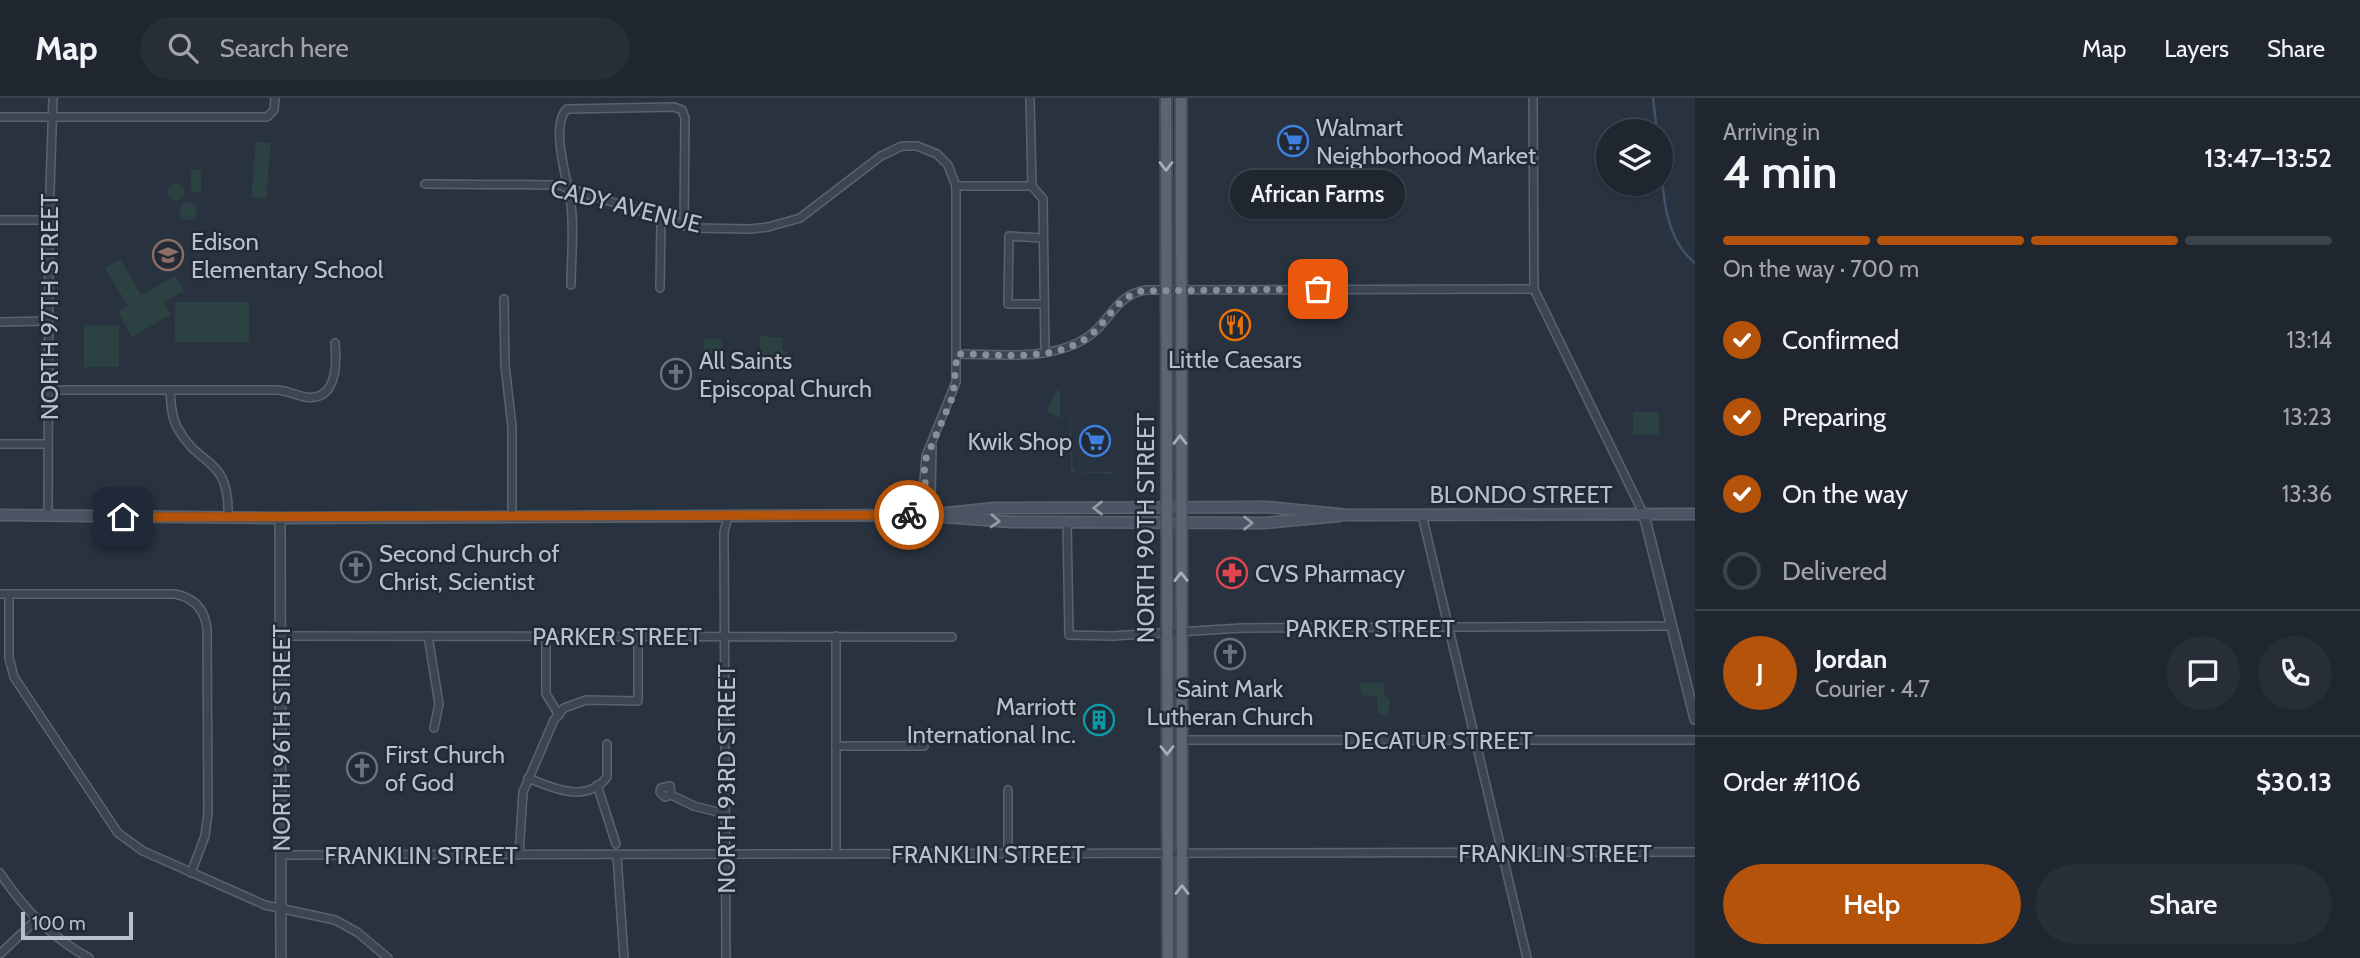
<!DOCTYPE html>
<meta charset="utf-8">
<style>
:root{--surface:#1f2630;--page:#272e38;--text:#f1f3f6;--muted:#a1a5ab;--line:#3c434c;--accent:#b45309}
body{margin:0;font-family:Cabin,sans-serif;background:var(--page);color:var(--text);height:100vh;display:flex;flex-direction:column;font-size:26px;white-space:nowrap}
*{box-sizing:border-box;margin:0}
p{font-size:23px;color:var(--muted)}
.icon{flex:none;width:38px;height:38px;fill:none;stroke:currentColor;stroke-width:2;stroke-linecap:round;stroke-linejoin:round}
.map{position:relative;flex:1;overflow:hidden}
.side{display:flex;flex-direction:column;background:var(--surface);width:665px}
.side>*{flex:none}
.tools{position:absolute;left:1596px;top:21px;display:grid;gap:14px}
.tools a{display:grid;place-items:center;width:77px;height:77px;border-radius:50%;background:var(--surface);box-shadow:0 2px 5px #0004,0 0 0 2px var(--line);font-size:35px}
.scale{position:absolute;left:21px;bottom:18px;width:112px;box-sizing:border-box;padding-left:7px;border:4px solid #b9c0ca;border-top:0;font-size:19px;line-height:24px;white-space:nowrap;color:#b9c0ca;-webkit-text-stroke:5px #212a35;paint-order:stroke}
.pin{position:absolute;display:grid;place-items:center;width:60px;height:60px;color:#fff;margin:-30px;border-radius:14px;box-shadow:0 4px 10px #0006}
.courier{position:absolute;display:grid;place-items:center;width:70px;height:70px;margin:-35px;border:5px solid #b45309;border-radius:50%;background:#fff;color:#222;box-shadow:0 2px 9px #0007}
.bubble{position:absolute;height:49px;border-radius:24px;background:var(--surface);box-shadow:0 2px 5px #0004,0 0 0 2px var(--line);font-size:23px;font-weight:600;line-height:49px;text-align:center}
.summary em{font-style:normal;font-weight:600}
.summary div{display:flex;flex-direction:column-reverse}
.summary{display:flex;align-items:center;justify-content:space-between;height:119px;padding:0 28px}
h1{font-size:46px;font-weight:600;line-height:52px}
.bar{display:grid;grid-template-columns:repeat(4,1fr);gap:10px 7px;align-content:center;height:84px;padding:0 28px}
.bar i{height:9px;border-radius:5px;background:var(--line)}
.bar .on{background:var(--accent)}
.bar p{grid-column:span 4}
.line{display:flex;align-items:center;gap:18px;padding:0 28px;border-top:2px solid var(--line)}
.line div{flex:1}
.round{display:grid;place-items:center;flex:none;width:74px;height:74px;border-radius:37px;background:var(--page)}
ol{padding:0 28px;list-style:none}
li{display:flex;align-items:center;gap:21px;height:77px}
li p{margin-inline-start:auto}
li .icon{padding:7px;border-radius:50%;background:var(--accent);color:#fff;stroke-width:4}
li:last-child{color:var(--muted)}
li i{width:38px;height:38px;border:4px solid var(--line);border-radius:50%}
.action{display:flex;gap:14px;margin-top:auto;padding:14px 28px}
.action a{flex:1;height:80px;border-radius:42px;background:var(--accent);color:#fff;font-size:28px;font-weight:600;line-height:80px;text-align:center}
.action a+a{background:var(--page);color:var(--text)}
header{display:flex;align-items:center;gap:42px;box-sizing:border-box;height:98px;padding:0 35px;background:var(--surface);border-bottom:2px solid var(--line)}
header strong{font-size:33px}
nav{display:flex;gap:38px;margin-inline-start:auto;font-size:24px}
.search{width:490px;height:63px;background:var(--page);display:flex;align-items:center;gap:18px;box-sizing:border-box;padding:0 24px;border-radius:38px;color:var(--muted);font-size:26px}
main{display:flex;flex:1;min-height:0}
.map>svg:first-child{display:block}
</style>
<header>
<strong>Map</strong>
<div class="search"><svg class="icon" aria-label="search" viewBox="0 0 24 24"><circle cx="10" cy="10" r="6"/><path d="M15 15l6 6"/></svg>Search here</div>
<nav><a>Map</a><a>Layers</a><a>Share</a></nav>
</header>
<main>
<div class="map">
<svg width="1695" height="860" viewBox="0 0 1695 860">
<rect width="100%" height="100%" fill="#293340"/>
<g fill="#2c4142">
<polygon points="256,44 271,45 266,100 251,99"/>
<rect x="191" y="72" width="10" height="22"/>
<circle cx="176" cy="94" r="9"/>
<circle cx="188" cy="113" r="9"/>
<polygon points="120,161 141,197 175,178 184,193 164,204 171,216 132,239 118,214 128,208 105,170"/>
<rect x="175" y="204" width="74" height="40"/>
<rect x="84" y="227" width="35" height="42"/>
<polygon points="760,238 783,240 782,253 787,254 787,261 760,260"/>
<polygon points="704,241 721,241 723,255 703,255"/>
<polygon points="1060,292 1060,320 1059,320 1047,313 1056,293"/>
<polygon points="1069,292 1073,371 1077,374 1113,374 1114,376 1071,374"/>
<rect x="1633" y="314" width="26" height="23"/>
<polygon points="1360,585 1384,585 1384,595 1390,603 1387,619 1378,615 1377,599 1362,597"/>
</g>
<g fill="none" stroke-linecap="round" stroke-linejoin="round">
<g stroke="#405168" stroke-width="2.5">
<polyline points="1653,0 1657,33"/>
<path d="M1661,65C1663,100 1666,142 1695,165"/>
</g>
<g stroke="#5a636d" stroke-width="10">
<g id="minor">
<polyline points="1533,0 1534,191 1644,417"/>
<polyline points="0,19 267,19 274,12 275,0"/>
<polyline points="425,86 558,87 694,130 750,131 768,129 800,120 881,58 902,48 917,48 937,56 948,67 956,88 956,284 926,358 923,397 927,417"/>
<polyline points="956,88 1032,88 1030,0"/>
<polyline points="1032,88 1043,101 1045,255"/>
<polyline points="0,122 49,122"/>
<polyline points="1042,140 1009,138 1008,206 1044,206"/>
<path d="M571,187C571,160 575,128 570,100C567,80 550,27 567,11L674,9L682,12L685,20L684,128"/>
<polyline points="660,190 661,121"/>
<polyline points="504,201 505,267 512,329 512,418"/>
<polyline points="0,224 48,223"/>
<path d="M957,256C999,256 1052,264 1089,238C1111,223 1115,197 1146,192L1534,191"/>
<path d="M48,292H278C287,293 296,297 305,299C337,304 337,266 335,245"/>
<path d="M170,292C171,304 171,318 177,329C199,371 230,357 228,419"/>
<polyline points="0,346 48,346"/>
<polyline points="927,416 931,395 932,348"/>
<polyline points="1422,417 1527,860"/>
<polyline points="48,418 49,122 53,0"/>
<polyline points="1067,424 1069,537 1112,538 1242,530 1671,528"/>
<path d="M0,496H175C195,500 205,512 207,531L208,715L205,738L191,775"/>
<polyline points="9,496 9,560 14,579 118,735 143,753 265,807 335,822 357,834 388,860"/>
<polyline points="282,538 952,539"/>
<polyline points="428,538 439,606 434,630"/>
<polyline points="546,538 546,596 559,617"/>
<polyline points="836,538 836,755"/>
<polyline points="1181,642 1695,642"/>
<polyline points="836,648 924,648"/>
<path d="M528,680C552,690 587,706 607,679V646"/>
<polyline points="597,687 616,746"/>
<polyline points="1008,692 1008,758"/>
<polyline points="671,697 670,688 661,690 660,694 665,699 671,697 694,708 725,716"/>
<polyline points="281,757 1695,754"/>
<polyline points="519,757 523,694 554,622 564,610 586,602 638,603 638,538"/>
<polyline points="617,757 624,860"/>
<path d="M0,775C24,811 51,839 89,860"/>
<polyline points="0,856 36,822"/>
<polyline points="726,860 724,434 728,418"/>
</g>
</g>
<g stroke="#5a636d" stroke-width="12">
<g id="tertiary">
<polyline points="1644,417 1695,621"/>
<polyline points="280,420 281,860"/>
</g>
</g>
<g stroke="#5a636d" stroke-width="13">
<g id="secondary">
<polyline points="0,417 280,420 927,417 995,410 1267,409 1348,417 1695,416"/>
<polyline points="945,419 1011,424 1264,425 1339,418"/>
</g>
</g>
<g stroke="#464e59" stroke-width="14">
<g id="primary">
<polyline points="1166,0 1168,860"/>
<polyline points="1181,0 1182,860"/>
</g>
</g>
<use href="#minor" stroke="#3d4550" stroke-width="7"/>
<use href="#tertiary" stroke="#3d4550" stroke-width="9"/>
<use href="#secondary" stroke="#4b5463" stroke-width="10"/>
<use href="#primary" stroke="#5b6470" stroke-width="10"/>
</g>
<defs><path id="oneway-chevron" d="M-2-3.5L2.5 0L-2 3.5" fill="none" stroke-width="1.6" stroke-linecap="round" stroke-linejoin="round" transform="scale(1.75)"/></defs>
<g stroke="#a6aeb8">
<use href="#oneway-chevron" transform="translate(1166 68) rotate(90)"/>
<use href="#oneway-chevron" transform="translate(1180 342) rotate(-90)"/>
<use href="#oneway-chevron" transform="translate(1181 479) rotate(-91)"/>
<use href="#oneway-chevron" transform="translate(1167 652) rotate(90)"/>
<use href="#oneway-chevron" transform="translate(1182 792) rotate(-90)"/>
</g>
<g stroke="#929aa6">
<use href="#oneway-chevron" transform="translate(1098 410) rotate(-180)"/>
<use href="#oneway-chevron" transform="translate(995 423) rotate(3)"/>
<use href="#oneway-chevron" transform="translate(1248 425)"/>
</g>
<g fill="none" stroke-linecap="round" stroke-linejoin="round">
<path stroke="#878f9a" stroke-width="7" stroke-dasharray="0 12.6" d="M909,417H927L924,365L953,298L957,256C1000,256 1059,266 1094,234C1111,218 1117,200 1142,193L1318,191"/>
<polyline stroke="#b45309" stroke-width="9" points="123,419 909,417"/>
</g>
<defs>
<g id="supermarket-ring" transform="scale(1.575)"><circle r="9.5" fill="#212a35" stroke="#3f7fe0" stroke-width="1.5"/><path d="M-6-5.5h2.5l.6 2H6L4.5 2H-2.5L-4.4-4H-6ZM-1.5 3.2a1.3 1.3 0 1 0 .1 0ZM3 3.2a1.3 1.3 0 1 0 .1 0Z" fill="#3f7fe0"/></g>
<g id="school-ring" transform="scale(1.575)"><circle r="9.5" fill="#212a35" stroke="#8d6e63" stroke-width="1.5"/><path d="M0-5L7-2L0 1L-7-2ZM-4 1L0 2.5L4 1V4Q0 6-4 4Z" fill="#8d6e63"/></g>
<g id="restaurant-ring" transform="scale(1.575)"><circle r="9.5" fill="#212a35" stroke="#e8710a" stroke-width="1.5"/><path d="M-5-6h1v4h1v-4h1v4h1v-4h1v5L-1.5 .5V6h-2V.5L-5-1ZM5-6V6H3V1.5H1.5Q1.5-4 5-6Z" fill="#e8710a"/></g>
<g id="church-ring" transform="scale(1.575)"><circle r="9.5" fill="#212a35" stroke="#6b7280" stroke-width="1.5"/><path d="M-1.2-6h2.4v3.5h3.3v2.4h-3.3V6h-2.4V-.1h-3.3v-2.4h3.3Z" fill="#6b7280"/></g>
<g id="pharmacy-ring" transform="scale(1.575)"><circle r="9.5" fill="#212a35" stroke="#e0444e" stroke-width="1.5"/><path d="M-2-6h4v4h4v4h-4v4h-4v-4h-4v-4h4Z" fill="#e0444e"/></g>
<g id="building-ring" transform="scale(1.575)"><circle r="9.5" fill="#212a35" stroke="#0f9aa8" stroke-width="1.5"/><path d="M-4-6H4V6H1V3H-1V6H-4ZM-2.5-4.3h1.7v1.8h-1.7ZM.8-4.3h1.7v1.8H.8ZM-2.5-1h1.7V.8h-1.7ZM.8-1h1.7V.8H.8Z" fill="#0f9aa8"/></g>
</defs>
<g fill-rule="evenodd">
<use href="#supermarket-ring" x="1293" y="43"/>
<use href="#school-ring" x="168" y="157"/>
<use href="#restaurant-ring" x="1235" y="227"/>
<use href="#church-ring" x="676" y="276"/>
<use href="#supermarket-ring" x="1095" y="343"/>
<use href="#church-ring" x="356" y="469"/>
<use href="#pharmacy-ring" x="1232" y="475"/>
<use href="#church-ring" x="1230" y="556"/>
<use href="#building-ring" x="1099" y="622"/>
<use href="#church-ring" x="362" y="670"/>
</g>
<g text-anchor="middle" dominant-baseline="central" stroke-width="5" stroke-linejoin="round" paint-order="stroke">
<g font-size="24" fill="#b9c0ca" stroke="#212a35" text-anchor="start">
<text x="1316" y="29">Walmart<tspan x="1316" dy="28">Neighborhood Market</tspan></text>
<text x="191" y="143">Edison<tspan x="191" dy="28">Elementary School</tspan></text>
<text x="1235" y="261" text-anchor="middle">Little Caesars</text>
<text x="699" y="262">All Saints<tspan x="699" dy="28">Episcopal Church</tspan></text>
<text x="1072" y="343" text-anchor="end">Kwik Shop</text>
<text x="379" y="455">Second Church of<tspan x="379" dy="28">Christ, Scientist</tspan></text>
<text x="1255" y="475">CVS Pharmacy</text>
<text x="1230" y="590" text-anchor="middle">Saint Mark<tspan x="1230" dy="28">Lutheran Church</tspan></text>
<text x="1076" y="608" text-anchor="end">Marriott<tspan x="1076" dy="28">International Inc.</tspan></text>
<text x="385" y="656">First Church<tspan x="385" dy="28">of God</tspan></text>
</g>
<g font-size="24" fill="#b9c0ca" stroke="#212a35">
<text transform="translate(626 108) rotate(14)">CADY AVENUE</text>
<text transform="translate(49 209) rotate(-90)">NORTH 97TH STREET</text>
<text x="1521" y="396">BLONDO STREET</text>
<text transform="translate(1145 430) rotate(-90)">NORTH 90TH STREET</text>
<text x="1370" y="530">PARKER STREET</text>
<text x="617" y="538">PARKER STREET</text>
<text transform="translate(281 640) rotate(-90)">NORTH 96TH STREET</text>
<text x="1438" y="642">DECATUR STREET</text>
<text transform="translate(726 681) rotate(-90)">NORTH 93RD STREET</text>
<text x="1555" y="755">FRANKLIN STREET</text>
<text x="988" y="756">FRANKLIN STREET</text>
<text x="421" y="757">FRANKLIN STREET</text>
</g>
</g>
</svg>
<div class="tools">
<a><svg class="icon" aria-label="layers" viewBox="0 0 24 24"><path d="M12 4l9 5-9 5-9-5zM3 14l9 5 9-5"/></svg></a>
</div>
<div class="scale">100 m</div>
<div class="pin" style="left:1318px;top:191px;background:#ea580c"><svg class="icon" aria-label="bag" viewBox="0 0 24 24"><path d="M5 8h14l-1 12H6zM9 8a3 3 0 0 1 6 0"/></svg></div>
<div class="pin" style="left:123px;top:419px;background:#1f2937"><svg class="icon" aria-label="home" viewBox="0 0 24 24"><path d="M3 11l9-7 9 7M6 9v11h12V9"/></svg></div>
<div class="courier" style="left:909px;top:417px"><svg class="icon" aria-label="bike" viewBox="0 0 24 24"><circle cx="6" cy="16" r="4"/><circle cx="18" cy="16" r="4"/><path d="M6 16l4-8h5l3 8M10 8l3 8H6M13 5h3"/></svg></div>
<div class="bubble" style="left:1230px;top:72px;width:175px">African Farms</div>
</div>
<section class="side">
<div class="summary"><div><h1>4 min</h1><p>Arriving in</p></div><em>13:47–13:52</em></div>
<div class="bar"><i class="on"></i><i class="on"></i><i class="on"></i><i></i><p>On the way · 700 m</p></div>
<ol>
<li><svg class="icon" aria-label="check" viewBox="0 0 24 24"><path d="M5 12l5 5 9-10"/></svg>Confirmed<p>13:14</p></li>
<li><svg class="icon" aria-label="check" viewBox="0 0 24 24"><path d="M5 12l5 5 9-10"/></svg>Preparing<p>13:23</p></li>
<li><svg class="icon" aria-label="check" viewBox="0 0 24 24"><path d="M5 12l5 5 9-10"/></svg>On the way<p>13:36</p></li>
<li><i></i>Delivered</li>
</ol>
<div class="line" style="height:126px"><b class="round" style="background:var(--accent);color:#fff">J</b><div><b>Jordan</b><p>Courier · 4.7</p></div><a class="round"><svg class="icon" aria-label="chat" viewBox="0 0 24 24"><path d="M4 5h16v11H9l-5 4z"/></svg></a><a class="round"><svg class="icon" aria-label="phone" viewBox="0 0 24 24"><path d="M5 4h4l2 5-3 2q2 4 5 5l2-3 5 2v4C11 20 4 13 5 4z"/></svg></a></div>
<div class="line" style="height:91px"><div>Order #1106</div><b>$30.13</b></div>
<div class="action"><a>Help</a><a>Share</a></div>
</section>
</main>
